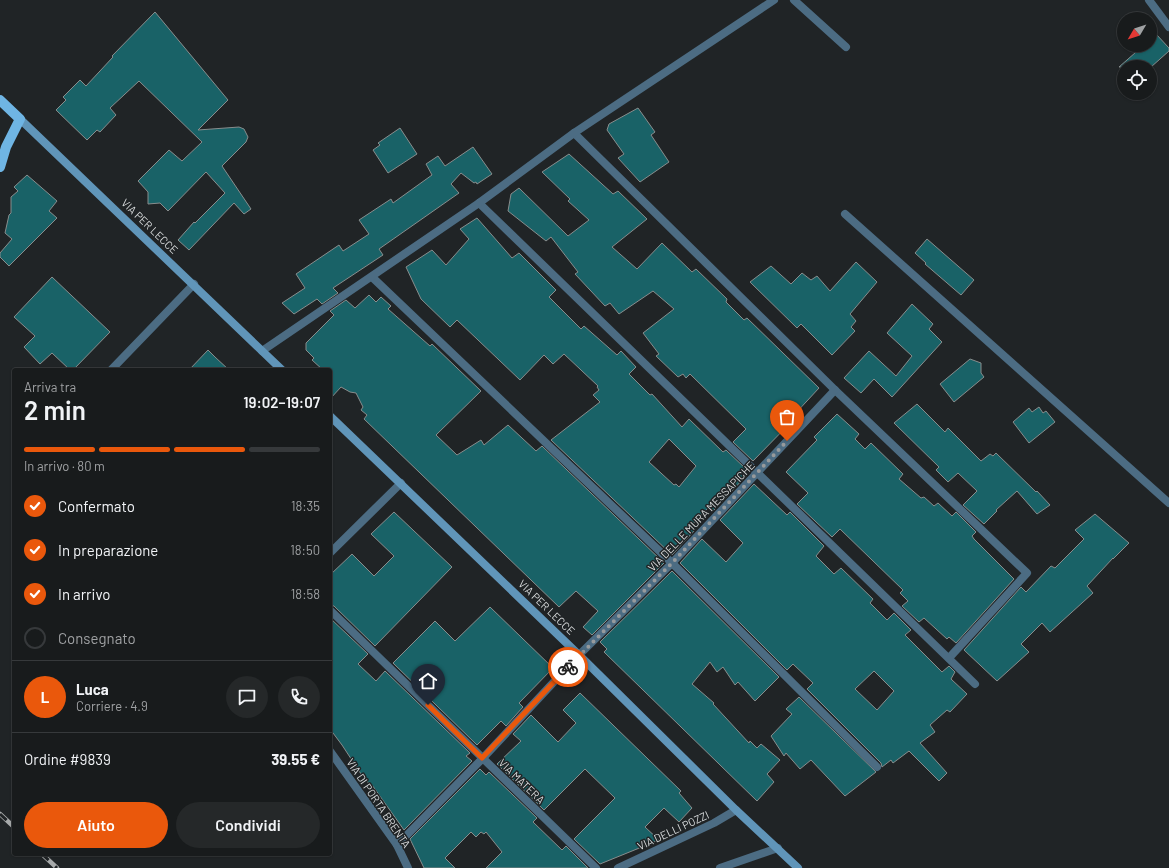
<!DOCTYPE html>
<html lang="it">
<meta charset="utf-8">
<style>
:root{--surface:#181b1c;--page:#252829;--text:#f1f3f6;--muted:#9fa1a3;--line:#36393b;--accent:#ea580c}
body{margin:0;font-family:Barlow,sans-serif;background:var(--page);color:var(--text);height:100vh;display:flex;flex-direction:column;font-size:15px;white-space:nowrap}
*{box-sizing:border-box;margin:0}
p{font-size:13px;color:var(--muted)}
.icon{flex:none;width:22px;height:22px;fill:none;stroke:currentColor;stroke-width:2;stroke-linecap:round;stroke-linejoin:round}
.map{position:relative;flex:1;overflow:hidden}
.sheet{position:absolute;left:12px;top:368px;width:320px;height:488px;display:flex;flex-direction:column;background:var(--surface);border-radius:4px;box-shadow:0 1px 3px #0004,0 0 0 1px var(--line)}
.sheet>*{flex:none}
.needle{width:26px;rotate:231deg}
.controls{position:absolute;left:1117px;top:12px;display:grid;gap:8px}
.controls a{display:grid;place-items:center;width:40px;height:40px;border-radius:50%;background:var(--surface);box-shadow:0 1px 3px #0004,0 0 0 1px var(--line);font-size:20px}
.pin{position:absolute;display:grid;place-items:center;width:34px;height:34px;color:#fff;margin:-41px -17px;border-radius:50% 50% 50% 0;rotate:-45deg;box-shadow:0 0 4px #0007}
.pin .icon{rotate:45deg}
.courier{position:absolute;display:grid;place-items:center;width:40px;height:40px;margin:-20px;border:3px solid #ea580c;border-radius:50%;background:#fff;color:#222;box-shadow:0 1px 5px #0007}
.summary em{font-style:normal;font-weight:600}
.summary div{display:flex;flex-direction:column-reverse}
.summary{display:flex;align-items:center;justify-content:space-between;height:68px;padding:0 12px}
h1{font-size:26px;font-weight:600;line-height:30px}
.bar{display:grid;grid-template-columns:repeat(4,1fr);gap:6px 4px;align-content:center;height:48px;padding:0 12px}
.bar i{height:5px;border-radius:3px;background:var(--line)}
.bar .on{background:var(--accent)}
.bar p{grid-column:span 4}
.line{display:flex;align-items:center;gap:10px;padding:0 12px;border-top:1px solid var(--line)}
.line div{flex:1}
.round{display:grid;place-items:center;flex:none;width:42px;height:42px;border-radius:21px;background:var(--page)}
ol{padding:0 12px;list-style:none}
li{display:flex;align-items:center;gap:12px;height:44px}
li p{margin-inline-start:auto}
li .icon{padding:4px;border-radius:50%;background:var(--accent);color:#fff;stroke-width:4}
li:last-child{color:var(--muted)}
li i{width:22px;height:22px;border:2px solid var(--line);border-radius:50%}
.button{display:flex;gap:8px;margin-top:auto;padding:8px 12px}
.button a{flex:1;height:46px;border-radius:24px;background:var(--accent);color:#fff;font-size:16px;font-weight:600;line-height:46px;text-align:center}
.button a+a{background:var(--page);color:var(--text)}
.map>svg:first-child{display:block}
</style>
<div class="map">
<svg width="1169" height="868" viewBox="0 0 1169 868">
<rect width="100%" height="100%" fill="#202426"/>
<g fill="#196267" stroke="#888d8d" fill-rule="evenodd">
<polygon points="155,12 228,100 198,130 239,127 244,129 248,137 246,142 222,166 251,209 244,214 234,203 189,250 178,240 194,222 195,223 225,193 206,172 168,211 160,203 148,204 148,192 138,181 169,150 182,161 202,142 139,81 110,108 116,115 100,132 97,130 87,140 56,110 66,100 63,97 80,80 86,86 113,57 112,56"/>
<polygon points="1156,34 1169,48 1169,51 1151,67 1119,67 1144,45 1150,45 1150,39"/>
<polygon points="638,108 655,132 651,135 669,162 640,182 618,158 624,154 607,130 609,124"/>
<polygon points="400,128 417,154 388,173 373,150 380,145 378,143"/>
<polygon points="473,147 492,174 477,184 476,182 474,183 461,173 451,184 459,193 379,249 383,255 333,288 338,293 322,304 317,299 294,314 282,303 305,288 296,274 339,245 343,251 369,234 359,220 391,199 393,203 432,175 426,164 438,156 445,166"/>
<polygon points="569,154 613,194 618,191 647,219 612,247 637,269 662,243 692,272 696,269 727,299 726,302 744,320 747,318 819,388 794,415 796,417 753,461 733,442 746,429 690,374 686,378 683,374 678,377 656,356 659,354 643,333 674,309 653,291 619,314 610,303 605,306 575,274 578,272 551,237 546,241 508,211 511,194 519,188 568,236 589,220 568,201 570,199 542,172"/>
<polygon points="27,175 57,201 49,211 57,218 9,266 0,257 0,253 12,239 5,233 9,215 11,213 11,197 18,191 14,187"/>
<path d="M477,218L512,258L519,253L556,290L549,297L581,329L584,326L617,355L621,351L636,367L629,374L650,395L652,394L682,427L689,419L723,452L726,450L746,469L742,473L746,476L712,512L708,508L690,527L694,531L672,555L551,440L600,402L593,395L599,390L597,387L598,386L564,354L553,364L544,355L520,380L457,320L450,327L421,299L406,267L432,250L446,265L469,239L460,229ZM669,439L696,466L679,487L676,484L674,485L649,462Z"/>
<polygon points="927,239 974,280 961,295 925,264 926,263 915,253"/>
<polygon points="856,262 877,282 850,314 856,321 851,327 855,331 832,355 801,324 797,328 750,282 771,266 791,284 802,273 811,280 817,276 830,291"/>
<polygon points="52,277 110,332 73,370 70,370 52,353 40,364 24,347 35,336 14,317"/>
<polygon points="369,295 376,302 381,297 391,306 388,309 430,346 432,344 481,391 436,435 457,455 481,440 484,445 508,425 536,451 542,446 664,563 592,635 583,627 598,611 576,591 559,607 364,419 367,415 361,410 363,407 356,393 350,392 341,387 330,399 330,370 323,370 312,360 314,358 306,350 306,343 334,315 330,311 346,300 355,308"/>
<polygon points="912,304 933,324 929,329 942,342 892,397 874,379 861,393 844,378 869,351 896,376 912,356 887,333"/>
<polygon points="208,350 215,357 229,370 189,370"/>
<polygon points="970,359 981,363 981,373 984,377 954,402 940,384"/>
<polygon points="917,404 945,432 948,428 981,461 990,454 993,456 996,453 1036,492 1037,491 1050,505 1037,514 1017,491 996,510 997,511 984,524 963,505 977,491 958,473 948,482 936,470 939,467 894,423"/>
<polygon points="1039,407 1043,413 1046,411 1055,422 1029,443 1013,422 1029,408 1032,412"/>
<polygon points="837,414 859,434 855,439 865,449 871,443 903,474 899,479 921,498 924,497 934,506 938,503 952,516 956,512 976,532 972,536 974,539 1014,579 956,643 949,637 947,639 924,618 919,622 902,606 908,601 900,593 903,590 840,529 832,537 797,504 808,493 786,472 817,440 814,437"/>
<path d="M754,484L787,515L790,512L824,546L816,556L834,574L841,568L873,599L870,603L887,620L894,613L911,630L905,635L942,672L949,666L955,672L951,679L967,694L950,712L947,710L930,725L935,732L920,743L947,773L939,781L909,751L893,763L891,760L882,767L881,763L807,689L813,683L793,664L787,670L680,563L702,539L726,562L743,543L720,520ZM874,671L894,691L877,710L855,689Z"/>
<polygon points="394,512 452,567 375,646 334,606 330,605 330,575 352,554 374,576 394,556 371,534"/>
<polygon points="1095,514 1129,543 1113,559 1113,558 1087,586 1093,593 1050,632 1042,623 1021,644 1029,652 997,681 964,650 1021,587 1026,592 1051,566 1055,568 1084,539 1075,530"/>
<polygon points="672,571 779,677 755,701 738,682 735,685 723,667 717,672 710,662 692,684 714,703 713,704 749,743 750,741 757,748 761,744 780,760 767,774 774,782 757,801 604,652 607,649 600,642"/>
<polygon points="490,607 553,668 519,703 523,707 506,726 501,721 477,745 393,663 435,621 455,641"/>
<polygon points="330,618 368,654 358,664 376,681 385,671 470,753 466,756 472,761 404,830 372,785 371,786 361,774 342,745 330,729"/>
<polygon points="580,693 681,791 679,793 692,808 679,822 664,808 645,827 659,840 600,864 574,839 615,798 585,769 544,810 497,764 521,741 513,734 531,715 558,742 576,723 563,710"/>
<polygon points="799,697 876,772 845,796 811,760 800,769 786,753 784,756 771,736 792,714 786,709"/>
<polygon points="480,769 486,775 489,772 537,818 533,822 562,850 566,846 588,868 486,868 502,852 486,832 484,834 481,832 476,837 471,832 445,858 455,868 424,868 410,839"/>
</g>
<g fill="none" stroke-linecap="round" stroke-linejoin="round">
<g stroke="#4c6c83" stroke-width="8">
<polyline points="794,0 846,47"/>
<polyline points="1149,0 1169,27"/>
<polyline points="574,133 835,390 1027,573 949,658"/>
<polyline points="479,203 975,684"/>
<polyline points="845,214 1169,503"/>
<polyline points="372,277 672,563 877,767"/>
<polyline points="262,351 479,203 574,133 774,0"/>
<polyline points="111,370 194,284"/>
<polyline points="330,553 401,483"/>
<polyline points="330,610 596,868"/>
<polyline points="330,751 397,845 408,868"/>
<polyline points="397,845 483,758 579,655 672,563 835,390"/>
<polyline points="618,868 714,823 736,810"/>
<polyline points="720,868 778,848"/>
</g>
<g stroke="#6095b9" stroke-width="8">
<polyline points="20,119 282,370"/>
<polyline points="330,416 579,655 736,810 798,868"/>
</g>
<polyline stroke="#6fb5e4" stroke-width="10" points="0,100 20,119 6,147 0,167"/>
<g stroke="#a7aaab" stroke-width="4.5">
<g id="rail">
<polyline points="0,814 14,827"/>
<polyline points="42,854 57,868"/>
</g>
</g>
<use href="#rail" stroke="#202426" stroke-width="3" stroke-dasharray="9" stroke-linecap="butt"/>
</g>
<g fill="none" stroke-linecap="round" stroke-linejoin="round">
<polyline stroke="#979a9c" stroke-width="4" stroke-dasharray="0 7.2" points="568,667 672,563 787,441"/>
<polyline stroke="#ea580c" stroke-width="5" points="428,705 482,758 568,667"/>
</g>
<g text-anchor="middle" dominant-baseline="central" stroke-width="3" stroke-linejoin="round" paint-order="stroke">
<g font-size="11" fill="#d7dadb" stroke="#202426">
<text transform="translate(150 226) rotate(44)">VIA PER LECCE</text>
<text transform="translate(701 516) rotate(-46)">VIA DELLE MURA MESSAPICHE</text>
<text transform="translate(547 607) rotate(44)">VIA PER LECCE</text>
<text transform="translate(522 781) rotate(44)">VIA MATERA</text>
<text transform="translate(379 803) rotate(56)">VIA DI PORTA BRENTA</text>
<text transform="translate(673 830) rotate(-25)">VIA DELLI POZZI</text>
</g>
</g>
</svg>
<div class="controls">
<a><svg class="needle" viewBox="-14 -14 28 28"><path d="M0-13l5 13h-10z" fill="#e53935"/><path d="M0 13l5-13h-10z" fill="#9fa1a3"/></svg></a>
<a><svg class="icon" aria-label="locate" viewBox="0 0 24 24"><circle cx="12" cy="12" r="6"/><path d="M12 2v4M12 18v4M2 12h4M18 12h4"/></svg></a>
</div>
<div class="pin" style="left:787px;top:441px;background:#ea580c"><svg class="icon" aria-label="bag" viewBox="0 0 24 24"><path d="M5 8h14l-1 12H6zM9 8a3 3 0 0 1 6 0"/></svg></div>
<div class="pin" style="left:428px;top:705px;background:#1f2937"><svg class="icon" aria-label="home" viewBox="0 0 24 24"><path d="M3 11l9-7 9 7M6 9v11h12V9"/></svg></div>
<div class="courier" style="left:568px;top:667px"><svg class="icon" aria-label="bike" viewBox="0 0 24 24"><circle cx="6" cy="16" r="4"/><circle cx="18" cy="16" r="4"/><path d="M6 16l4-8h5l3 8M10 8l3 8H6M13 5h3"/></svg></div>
<section class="sheet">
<div class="summary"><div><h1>2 min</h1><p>Arriva tra</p></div><em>19:02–19:07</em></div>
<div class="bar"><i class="on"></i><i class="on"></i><i class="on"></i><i></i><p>In arrivo · 80 m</p></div>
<ol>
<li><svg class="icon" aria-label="check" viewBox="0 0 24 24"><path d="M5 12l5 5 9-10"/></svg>Confermato<p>18:35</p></li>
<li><svg class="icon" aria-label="check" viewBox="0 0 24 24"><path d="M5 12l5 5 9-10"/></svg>In preparazione<p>18:50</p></li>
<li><svg class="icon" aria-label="check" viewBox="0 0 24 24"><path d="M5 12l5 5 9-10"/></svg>In arrivo<p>18:58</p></li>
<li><i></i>Consegnato</li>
</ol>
<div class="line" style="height:72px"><b class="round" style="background:var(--accent);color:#fff">L</b><div><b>Luca</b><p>Corriere · 4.9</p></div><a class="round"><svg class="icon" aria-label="chat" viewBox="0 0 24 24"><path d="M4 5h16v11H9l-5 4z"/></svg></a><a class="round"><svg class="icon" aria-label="phone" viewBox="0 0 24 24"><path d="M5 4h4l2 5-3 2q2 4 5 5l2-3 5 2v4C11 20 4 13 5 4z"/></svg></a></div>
<div class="line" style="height:52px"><div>Ordine #9839</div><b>39.55 €</b></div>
<div class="button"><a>Aiuto</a><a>Condividi</a></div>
</section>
</div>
